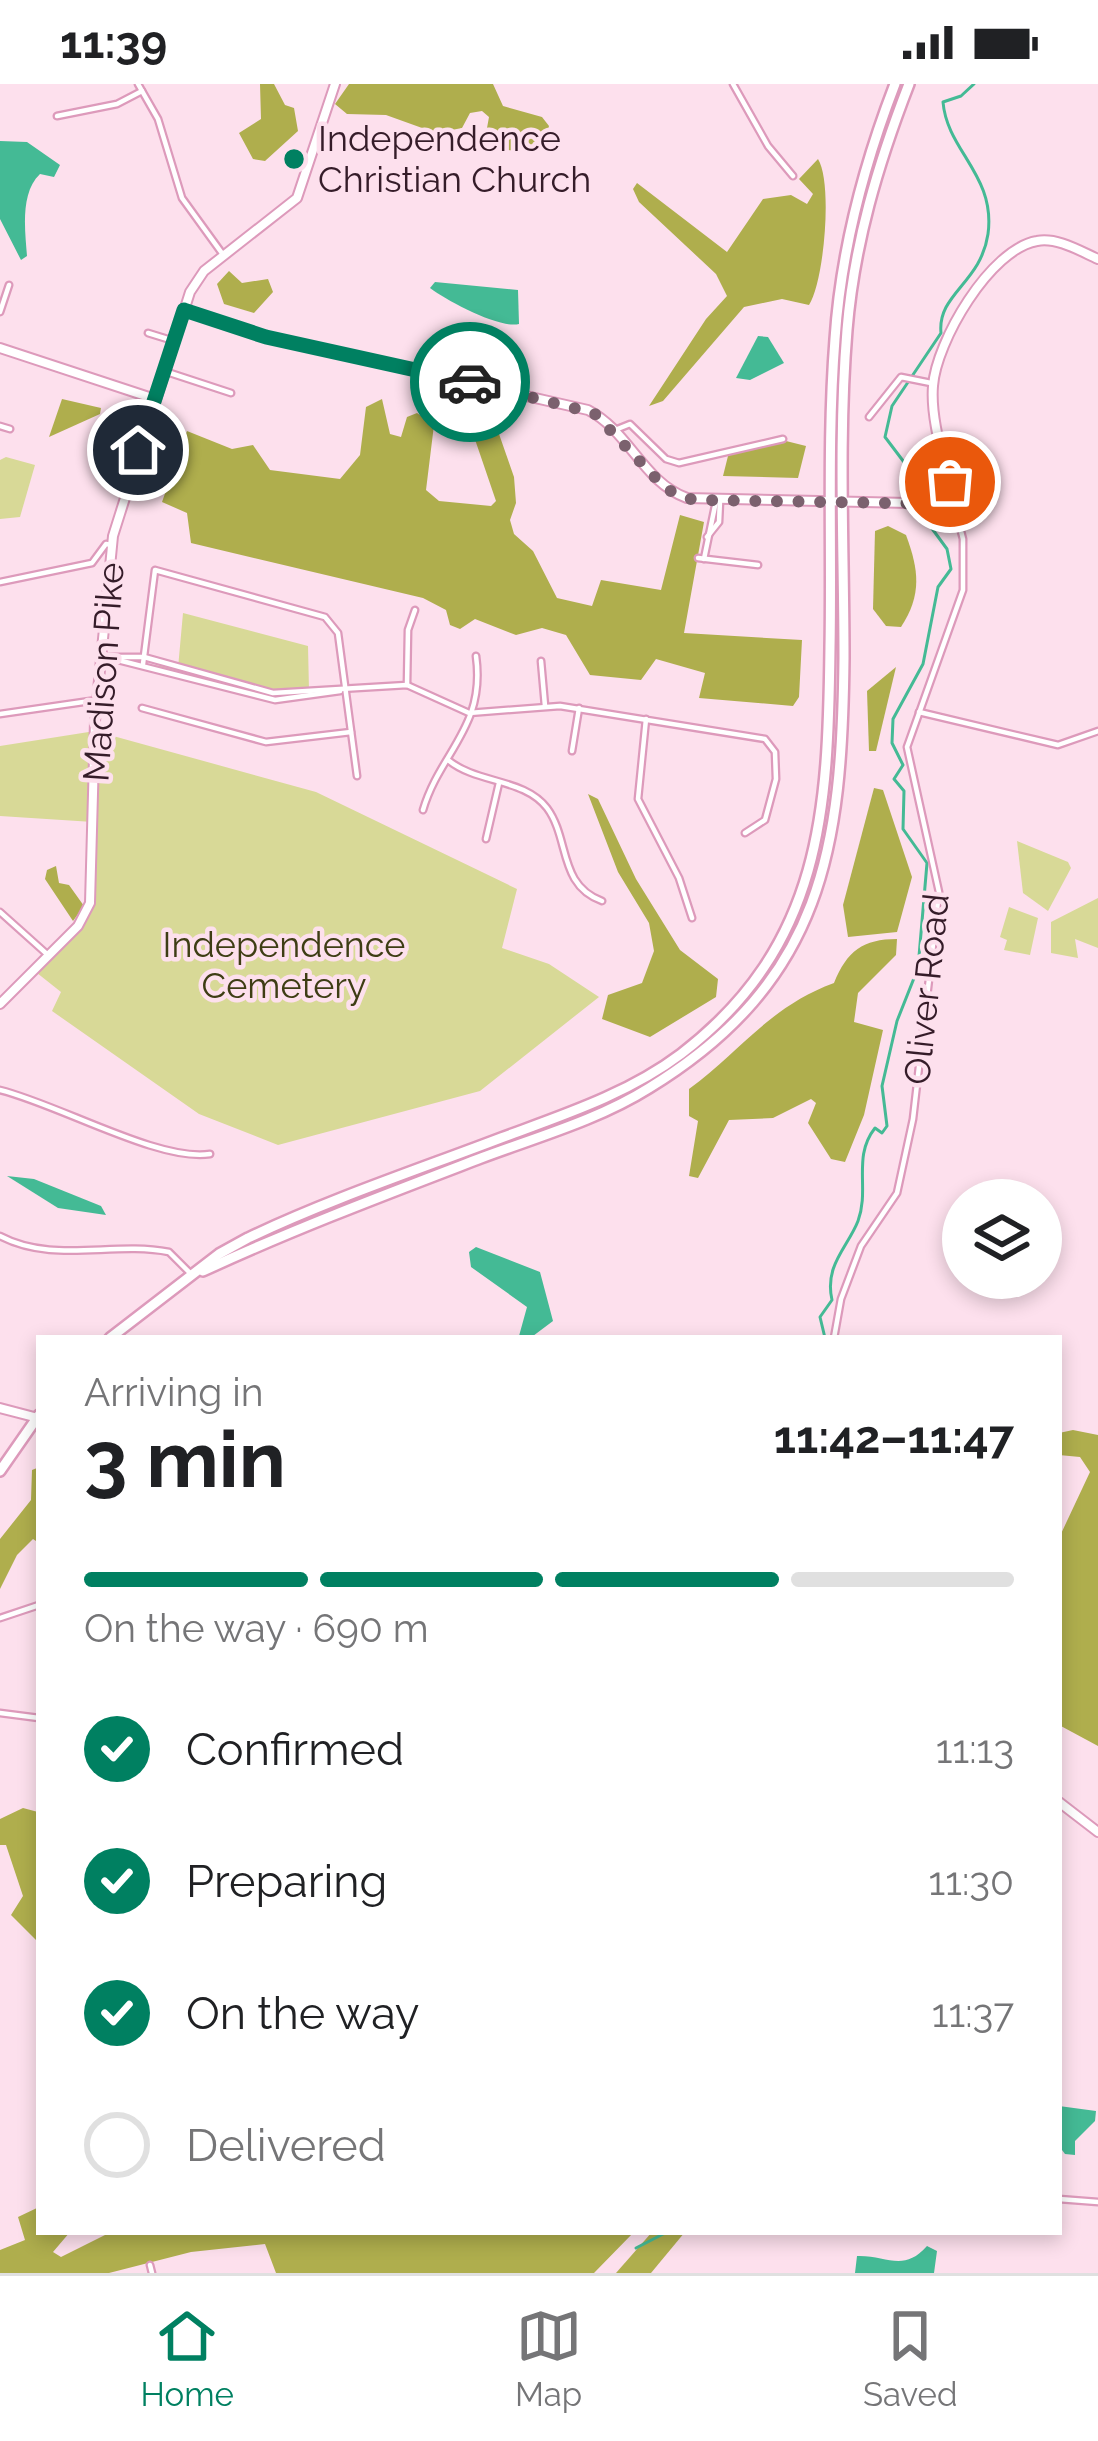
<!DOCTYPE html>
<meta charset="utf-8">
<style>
:root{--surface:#fff;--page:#f6f6f6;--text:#202124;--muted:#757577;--line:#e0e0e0;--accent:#008061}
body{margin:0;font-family:Raleway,sans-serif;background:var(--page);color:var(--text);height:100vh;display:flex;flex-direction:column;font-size:45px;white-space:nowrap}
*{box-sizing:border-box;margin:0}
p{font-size:39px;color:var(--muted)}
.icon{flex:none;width:66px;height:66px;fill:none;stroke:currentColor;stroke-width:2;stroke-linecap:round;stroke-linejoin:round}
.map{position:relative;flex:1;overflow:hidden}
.panel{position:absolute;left:36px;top:1251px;width:1026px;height:900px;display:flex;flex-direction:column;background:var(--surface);border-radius:0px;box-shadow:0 6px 18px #0003}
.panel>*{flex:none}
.controls{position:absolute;left:942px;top:1095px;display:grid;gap:24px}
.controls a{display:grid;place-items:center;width:120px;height:120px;border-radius:50%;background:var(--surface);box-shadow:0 6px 18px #0003;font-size:60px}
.pin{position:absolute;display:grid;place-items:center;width:102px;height:102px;color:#fff;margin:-51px;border:6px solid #fff;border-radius:50%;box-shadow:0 3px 12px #0007}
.courier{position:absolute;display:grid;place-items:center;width:120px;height:120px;margin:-60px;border:9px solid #008061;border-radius:50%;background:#fff;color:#222;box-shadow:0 3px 15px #0007}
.overview em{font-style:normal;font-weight:700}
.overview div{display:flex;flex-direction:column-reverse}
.overview{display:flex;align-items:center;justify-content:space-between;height:204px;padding:0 48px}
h1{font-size:78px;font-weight:700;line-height:90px}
.bar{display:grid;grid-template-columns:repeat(4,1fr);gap:18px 12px;align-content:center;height:144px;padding:0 48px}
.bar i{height:15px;border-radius:9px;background:var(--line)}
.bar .active{background:var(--accent)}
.bar p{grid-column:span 4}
ol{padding:0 48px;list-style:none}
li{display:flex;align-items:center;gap:36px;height:132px}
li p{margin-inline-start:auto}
li .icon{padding:12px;border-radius:50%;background:var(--accent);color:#fff;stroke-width:4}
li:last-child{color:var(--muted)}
li i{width:66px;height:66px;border:6px solid var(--line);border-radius:50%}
.status{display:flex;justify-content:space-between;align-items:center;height:84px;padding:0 60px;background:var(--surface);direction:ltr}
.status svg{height:33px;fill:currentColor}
.dock{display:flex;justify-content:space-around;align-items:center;height:168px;border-top:3px solid var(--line);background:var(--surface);font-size:33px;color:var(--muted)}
.dock a{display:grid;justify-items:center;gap:6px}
.dock .active{color:var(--accent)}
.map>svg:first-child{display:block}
</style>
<div class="status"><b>11:39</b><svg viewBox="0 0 49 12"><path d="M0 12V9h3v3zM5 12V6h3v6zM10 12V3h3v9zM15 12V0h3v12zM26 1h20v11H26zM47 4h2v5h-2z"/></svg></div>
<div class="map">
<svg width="1098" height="2189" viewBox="0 0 1098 2189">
<rect width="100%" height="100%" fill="#fde0ed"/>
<g fill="#d8d997">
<polygon points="6,373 35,381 20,433 0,435 0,376"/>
<polygon points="183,529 308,562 309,606 270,613 153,581 178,584"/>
<polygon points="95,647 316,708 517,805 502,864 549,880 599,913 480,1007 278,1061 199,1030 52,927 61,908 32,885 85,832 93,738 0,732 0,662"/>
<polygon points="1017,757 1068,778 1071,784 1048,827 1023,809"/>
<polygon points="1098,814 1098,864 1075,855 1078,874 1051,869 1051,838"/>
<polygon points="1009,823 1038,834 1030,871 1004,866 1007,856 1000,853"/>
</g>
<g fill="#afae4d">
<polygon points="260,0 274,0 285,21 294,24 298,47 265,77 253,75 239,49 261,35"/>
<polygon points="349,0 493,0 503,22 542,33 549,42 543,64 533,69 500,65 485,55 489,33 482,27 470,29 462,44 436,49 386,31 347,30 335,20"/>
<path d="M818,75C833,99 824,198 809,221L782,215L744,223L663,317L649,322L706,235L727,212L716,190L639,118L633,105L637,99L727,168L763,115L791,111L807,120L813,110L799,95Z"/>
<polygon points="229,187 242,199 268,195 273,208 254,229 224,220 217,200"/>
<polygon points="62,315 101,324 100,330 49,353"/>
<polygon points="382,315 390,350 401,353 407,333 417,329 434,341 426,406 439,417 491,422 496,417 468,335 469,322 478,315 491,327 514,393 516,419 510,436 514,450 533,467 557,514 592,522 601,496 661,506 680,431 704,438 684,549 802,556 799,613 793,622 699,614 705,589 656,575 641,596 590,591 566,551 542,544 516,551 475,535 460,545 450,541 446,526 423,514 191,459 187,429 162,418 187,347 232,365 253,361 270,386 340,395 360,371 366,323"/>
<polygon points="786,357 806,362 798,394 723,392 729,368"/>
<path d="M888,442L906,451C919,486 922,511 901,543L886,542L873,525L875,447Z"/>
<polygon points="896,583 876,667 869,667 867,607"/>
<polygon points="874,704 883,706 912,793 897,848 848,853 843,821"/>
<polygon points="588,710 598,715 636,795 680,866 718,895 716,913 650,953 602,935 608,911 642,899 654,867 649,839 618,788"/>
<polygon points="56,782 59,799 69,801 84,822 73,837 45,795 47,786"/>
<path d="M897,855L896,871L858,909L854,938L883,946L864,1031L845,1078L831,1075L808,1039L816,1019L811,1015L773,1034L729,1036L698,1094L689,1092L698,1037L689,1032V1005C742,966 769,923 834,899C847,867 863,855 897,855Z"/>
<polygon points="1073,1346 1098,1351 1098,1662 1059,1641 1059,1454 1090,1388 1080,1373 1059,1371 1059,1349"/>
<polygon points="37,1384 39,1459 33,1455 17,1471 0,1505 0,1455 31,1416 32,1386"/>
<polygon points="23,1724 38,1728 39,1859 11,1831 23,1812 6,1761 0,1761 0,1735"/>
<polygon points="39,2123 39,2148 70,2148 53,2168 61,2173 111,2148 634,2148 594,2189 276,2189 265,2160 191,2168 109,2189 0,2189 0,2166 25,2156 18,2133"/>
<polygon points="652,2148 685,2148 651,2189 616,2189"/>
</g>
<g fill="#44ba95">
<path d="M0,57L27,58L60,81L54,93L40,90C20,109 25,146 27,172L21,176L0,135Z"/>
<path d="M435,198L518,206L519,240C500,245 447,217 430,204Z"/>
<polygon points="758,252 768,253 784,279 750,296 736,294"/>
<polygon points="7,1092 34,1095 101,1122 106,1131 58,1124"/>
<polygon points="476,1163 540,1188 553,1237 533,1252 519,1252 527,1223 471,1183 469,1168"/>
<polygon points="1059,2022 1096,2027 1095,2037 1075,2057 1075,2071 1065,2070 1059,2062"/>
<path d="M927,2162L937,2167L934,2189H855L857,2172C887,2171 903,2189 927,2162Z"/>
</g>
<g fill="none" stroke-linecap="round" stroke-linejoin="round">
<g stroke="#44ba95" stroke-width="3">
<path d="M825,1254L820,1233L832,1216C824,1181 848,1163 858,1137C870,1105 852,1073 875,1044L882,1049L887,1042L882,1002L897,937L918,884L927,779L903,745L904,707L894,695L903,681L892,659L893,635L923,580L938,503L951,485L947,465L925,435L913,390L885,353L892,322L941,249C937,210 981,199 988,150C996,91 947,67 943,18L961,12L974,0"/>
<polyline points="636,2164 667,2148"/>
</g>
<g stroke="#dd9abb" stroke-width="9">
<g id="street">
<polyline points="138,0 158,35 182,114 224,172"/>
<polyline points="733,0 768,62 793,92"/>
<polyline points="57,32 117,20 142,7"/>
<polyline points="0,228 9,201"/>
<polyline points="148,249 174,257"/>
<polyline points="164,287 231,309"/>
<polyline points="869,333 901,293 931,299"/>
<polyline points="0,342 10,345"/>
<polyline points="615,346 630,340 666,375 679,379 783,355"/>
<polyline points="707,453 719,438 720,417"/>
<polyline points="698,474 758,481"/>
<polyline points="704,475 716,417"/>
<polyline points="0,498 92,479 106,460 112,461"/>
<polyline points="106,573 275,616 340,607"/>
<polyline points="107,573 144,573 273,609 407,601 469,629 560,622 765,655 775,668 776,695 765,736 745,749"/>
<polyline points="541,577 545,622"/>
<polyline points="143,580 155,486 325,533 338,549 357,692"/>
<polyline points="407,601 408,546 415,526"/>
<polyline points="142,624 266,658 351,648"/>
<polyline points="919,628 1058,661 1098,647"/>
<polyline points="0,630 97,616"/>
<polyline points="646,635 638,715 679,794 692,834"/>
<polyline points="572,667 579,624"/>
<path d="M448,676C477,700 524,694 547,724C570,755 558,801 602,817"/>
<path d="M423,726C440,668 486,643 476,572"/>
<polyline points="486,755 499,699"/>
<polyline points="0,828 48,871"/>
<path d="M0,1006C58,1020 159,1078 210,1070"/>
<path d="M0,1152C53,1180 113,1157 169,1168L191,1190"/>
<polyline points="834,1254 841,1215 861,1162 897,1109 913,1035 939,808 907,663 963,506 963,455 954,420"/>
<polyline points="0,1534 39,1521"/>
<polyline points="0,1629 39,1634"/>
<polyline points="1059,2115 1098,2118"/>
<polyline points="150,2181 152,2189"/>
</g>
</g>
<g stroke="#dd9abb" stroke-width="12">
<g id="secondary">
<path d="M184,226L266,253L588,326C629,347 643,398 687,414L954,420C947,384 930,339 933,302C936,258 990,165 1037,157C1057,153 1080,167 1098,175"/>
<polyline points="0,264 155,315"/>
<polyline points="0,920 78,842 90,819 95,637 113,452 190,208 204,187 297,114 335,0"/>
<polyline points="0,1324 38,1334"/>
<polyline points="1059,1718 1098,1748"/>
</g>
</g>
<g stroke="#dd9abb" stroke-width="14">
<g id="primary">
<path d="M203,1187C294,1145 387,1110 481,1074C537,1053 598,1036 649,1004C824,897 842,763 844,574C844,465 838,355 847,246C854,160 878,80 909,0"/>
<path d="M110,1254L219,1170L248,1154C330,1115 417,1086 501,1054C563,1031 628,1010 681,970C823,861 828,726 830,563C832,461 827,357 835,255C841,166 863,83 895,0"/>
<polyline points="0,1387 39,1331"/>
</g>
</g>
<use href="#street" stroke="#fff" stroke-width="4.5"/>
<use href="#secondary" stroke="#fff" stroke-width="8"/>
<use href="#primary" stroke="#fff" stroke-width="9"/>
</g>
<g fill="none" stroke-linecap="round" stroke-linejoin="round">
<polyline stroke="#7b616e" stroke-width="12" stroke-dasharray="0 21.6" points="470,298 594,329 666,405 693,416 954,420 950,398"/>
<polyline stroke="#008061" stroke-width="15" points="138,366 184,226 266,253 470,298"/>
</g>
<circle fill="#008061" stroke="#fde0ed" stroke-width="4.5" cx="294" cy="75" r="12"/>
<g text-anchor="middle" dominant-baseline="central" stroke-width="9" stroke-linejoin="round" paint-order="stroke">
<g font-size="36" fill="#351c29" stroke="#fde0ed" text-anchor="start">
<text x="318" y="54">Independence<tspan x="318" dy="41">Christian Church</tspan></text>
</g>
<g font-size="36" fill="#351c29" stroke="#fde0ed">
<text transform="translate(103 588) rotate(-86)">Madison Pike</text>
<text transform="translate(926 905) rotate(-84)">Oliver Road</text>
</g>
<g font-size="36" fill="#3e3d14" stroke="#fde0ed">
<text x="284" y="860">Independence<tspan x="284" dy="41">Cemetery</tspan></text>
</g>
</g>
</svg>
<div class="controls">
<a><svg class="icon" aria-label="layers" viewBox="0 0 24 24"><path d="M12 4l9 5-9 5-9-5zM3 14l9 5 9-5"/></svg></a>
</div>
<div class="pin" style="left:950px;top:398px;background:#ea580c"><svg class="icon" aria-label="bag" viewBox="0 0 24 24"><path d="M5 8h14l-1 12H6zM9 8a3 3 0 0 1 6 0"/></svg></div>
<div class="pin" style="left:138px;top:366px;background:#1f2937"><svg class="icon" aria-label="home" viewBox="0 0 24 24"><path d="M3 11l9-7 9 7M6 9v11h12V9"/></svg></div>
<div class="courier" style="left:470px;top:298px"><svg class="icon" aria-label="car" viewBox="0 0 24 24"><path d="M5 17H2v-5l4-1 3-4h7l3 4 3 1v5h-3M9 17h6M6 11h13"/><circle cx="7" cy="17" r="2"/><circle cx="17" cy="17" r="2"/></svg></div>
<section class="panel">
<div class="overview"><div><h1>3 min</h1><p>Arriving in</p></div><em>11:42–11:47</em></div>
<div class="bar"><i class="active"></i><i class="active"></i><i class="active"></i><i></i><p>On the way · 690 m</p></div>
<ol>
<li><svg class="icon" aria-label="check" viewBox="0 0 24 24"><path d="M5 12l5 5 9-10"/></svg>Confirmed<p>11:13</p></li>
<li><svg class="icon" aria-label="check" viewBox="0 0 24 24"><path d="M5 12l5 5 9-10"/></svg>Preparing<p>11:30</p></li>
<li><svg class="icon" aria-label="check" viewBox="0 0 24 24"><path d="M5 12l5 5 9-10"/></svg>On the way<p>11:37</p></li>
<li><i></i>Delivered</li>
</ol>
</section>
</div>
<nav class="dock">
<a class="active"><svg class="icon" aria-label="home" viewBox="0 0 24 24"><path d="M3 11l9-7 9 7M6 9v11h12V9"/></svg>Home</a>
<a><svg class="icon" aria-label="map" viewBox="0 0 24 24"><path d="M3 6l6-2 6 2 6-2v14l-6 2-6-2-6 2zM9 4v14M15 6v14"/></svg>Map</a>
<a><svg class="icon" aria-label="saved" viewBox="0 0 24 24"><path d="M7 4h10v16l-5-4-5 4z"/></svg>Saved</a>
</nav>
